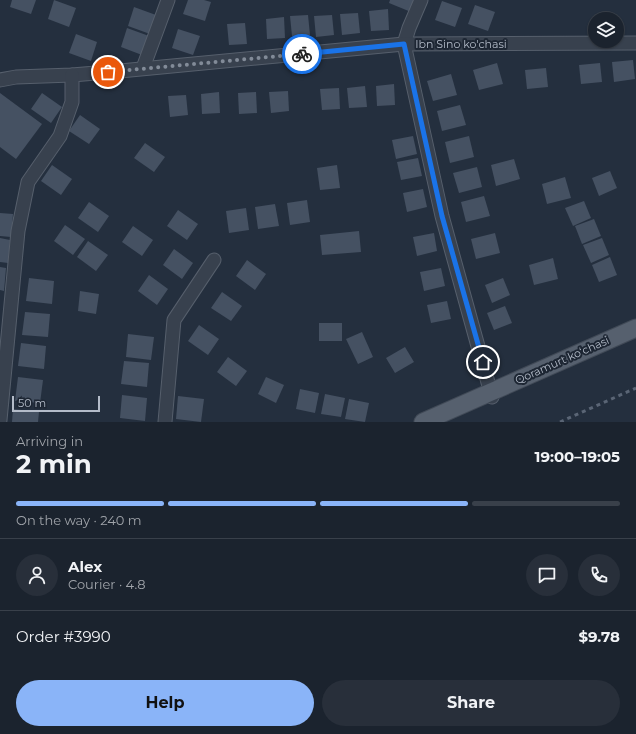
<!DOCTYPE html>
<meta charset="utf-8">
<style>
:root{--surface:#1b232e;--page:#282f3a;--text:#f1f3f6;--muted:#a0a4aa;--line:#39404a;--accent:#8ab4f8}
body{margin:0;font-family:Montserrat,sans-serif;background:var(--page);color:var(--text);height:100vh;display:flex;flex-direction:column;font-size:15px;white-space:nowrap}
*{box-sizing:border-box;margin:0}
p{font-size:13px;color:var(--muted)}
.icon{flex:none;width:22px;height:22px;fill:none;stroke:currentColor;stroke-width:2;stroke-linecap:round;stroke-linejoin:round}
.map{position:relative;height:422px;overflow:hidden}
.sheet{display:flex;flex-direction:column;background:var(--surface);flex:1}
.sheet>*{flex:none}
.tools{position:absolute;left:588px;top:12px;display:grid;gap:8px}
.tools a{display:grid;place-items:center;width:36px;height:36px;border-radius:50%;background:var(--surface);box-shadow:0 1px 3px #0004,0 0 0 1px var(--line);font-size:20px}
.scale{position:absolute;left:12px;bottom:10px;width:88px;box-sizing:border-box;padding-left:4px;border:2px solid #b4bcc9;border-top:0;font-size:11px;line-height:14px;white-space:nowrap;color:#b4bcc9;-webkit-text-stroke:3px #1d2633;paint-order:stroke}
.pin{position:absolute;display:grid;place-items:center;width:34px;height:34px;color:#fff;margin:-17px;border:2px solid #fff;border-radius:50%;box-shadow:0 1px 4px #0007}
.courier{position:absolute;display:grid;place-items:center;width:40px;height:40px;margin:-20px;border:3px solid #1a73e8;border-radius:50%;background:#fff;color:#222;box-shadow:0 1px 5px #0007}
.headline em{font-style:normal;font-weight:700}
.headline div{display:flex;flex-direction:column-reverse}
.headline{display:flex;align-items:center;justify-content:space-between;height:68px;padding:0 16px}
h1{font-size:26px;font-weight:700;line-height:30px}
.bar{display:grid;grid-template-columns:repeat(4,1fr);gap:6px 4px;align-content:center;height:48px;padding:0 16px}
.bar i{height:5px;border-radius:3px;background:var(--line)}
.bar .on{background:var(--accent)}
.bar p{grid-column:span 4}
.line{display:flex;align-items:center;gap:10px;padding:0 16px;border-top:1px solid var(--line)}
.line div{flex:1}
.round{display:grid;place-items:center;flex:none;width:42px;height:42px;border-radius:21px;background:var(--page)}
.primary-button{display:flex;gap:8px;margin-top:auto;padding:8px 16px}
.primary-button a{flex:1;height:46px;border-radius:24px;background:var(--accent);color:#111;font-size:16px;font-weight:700;line-height:46px;text-align:center}
.primary-button a+a{background:var(--page);color:var(--text)}
.map>svg:first-child{display:block}
</style>
<div class="map">
<svg width="636" height="422" viewBox="0 0 636 422">
<rect width="100%" height="100%" fill="#242f3e"/>
<g fill="#455162">
<polygon points="12,0 36,0 31,14 10,7"/>
<polygon points="54,0 76,8 69,27 48,19"/>
<polygon points="188,0 204,0 211,2 205,21 183,14"/>
<polygon points="390,0 415,0 411,12 389,3"/>
<polygon points="442,1 462,8 455,27 435,20"/>
<polygon points="475,5 495,12 488,31 468,24"/>
<polygon points="134,7 156,15 150,34 128,26"/>
<polygon points="388,9 389,30 371,31 369,11"/>
<polygon points="358,13 360,33 342,35 340,14"/>
<polygon points="308,15 310,35 292,36 290,16"/>
<polygon points="332,15 334,35 316,37 314,16"/>
<polygon points="284,17 285,38 267,39 266,19"/>
<polygon points="245,23 247,44 229,45 227,24"/>
<polygon points="127,28 149,36 142,55 121,47"/>
<polygon points="178,29 200,36 193,55 172,48"/>
<polygon points="76,34 97,42 91,61 69,53"/>
<polygon points="633,60 635,79 614,82 612,62"/>
<polygon points="497,63 503,84 479,90 473,70"/>
<polygon points="600,63 602,82 581,84 579,65"/>
<polygon points="546,68 548,87 527,89 525,70"/>
<polygon points="451,74 457,95 433,101 427,81"/>
<polygon points="394,84 395,105 377,106 376,86"/>
<polygon points="365,86 367,107 349,108 347,88"/>
<polygon points="339,88 340,109 322,110 320,89"/>
<polygon points="288,91 289,111 271,113 269,92"/>
<polygon points="219,92 220,113 202,114 201,94"/>
<polygon points="256,92 257,113 239,114 238,93"/>
<polygon points="0,93 42,124 16,159 0,147"/>
<polygon points="42,93 62,107 51,123 31,109"/>
<polygon points="186,95 188,115 170,117 168,96"/>
<polygon points="460,105 466,125 442,131 437,111"/>
<polygon points="80,115 100,129 89,144 69,131"/>
<polygon points="413,136 417,154 396,159 392,140"/>
<polygon points="469,136 474,157 450,163 445,142"/>
<polygon points="145,143 165,157 154,172 134,158"/>
<polygon points="418,158 422,176 401,180 397,162"/>
<polygon points="514,159 520,179 496,186 491,165"/>
<polygon points="52,165 72,179 61,195 41,181"/>
<polygon points="337,165 340,188 320,190 317,168"/>
<polygon points="477,167 482,187 459,193 453,173"/>
<polygon points="610,171 617,188 599,196 592,178"/>
<polygon points="565,177 571,198 547,204 542,184"/>
<polygon points="423,189 427,207 407,212 403,193"/>
<polygon points="484,196 490,216 466,222 461,202"/>
<polygon points="307,200 310,222 290,225 287,203"/>
<polygon points="584,201 591,218 573,226 565,208"/>
<polygon points="89,202 109,216 98,232 78,218"/>
<polygon points="275,204 279,226 258,229 255,207"/>
<polygon points="246,208 249,230 229,233 226,211"/>
<polygon points="178,210 198,224 187,240 167,226"/>
<polygon points="0,213 13,214 11,237 0,236"/>
<polygon points="594,219 601,236 582,244 575,226"/>
<polygon points="65,225 85,239 73,255 54,241"/>
<polygon points="133,226 153,240 142,256 122,242"/>
<polygon points="359,231 361,252 322,255 320,235"/>
<polygon points="434,233 437,251 417,256 413,237"/>
<polygon points="495,233 500,253 476,259 471,239"/>
<polygon points="0,238 10,240 8,263 0,262"/>
<polygon points="602,238 609,255 591,263 583,245"/>
<polygon points="88,241 108,255 96,271 77,257"/>
<polygon points="174,249 193,263 182,279 163,265"/>
<polygon points="610,257 617,275 599,282 592,265"/>
<polygon points="553,258 558,279 534,285 529,265"/>
<polygon points="247,260 266,274 255,290 236,276"/>
<polygon points="0,267 6,268 4,291 0,290"/>
<polygon points="441,268 445,286 424,291 420,272"/>
<polygon points="149,275 168,289 157,305 138,291"/>
<polygon points="29,278 54,281 52,304 26,301"/>
<polygon points="503,278 510,295 492,303 485,285"/>
<polygon points="80,291 99,294 96,314 78,311"/>
<polygon points="222,292 242,306 231,321 211,308"/>
<polygon points="447,301 451,319 431,323 427,305"/>
<polygon points="505,306 512,323 494,330 487,313"/>
<polygon points="25,312 50,314 48,337 22,335"/>
<rect x="319" y="323" width="23" height="18"/>
<polygon points="199,325 219,339 208,355 188,341"/>
<polygon points="362,332 373,357 358,364 346,339"/>
<polygon points="128,334 154,337 151,360 126,357"/>
<polygon points="21,343 46,346 44,369 18,366"/>
<polygon points="405,347 414,362 395,373 386,358"/>
<polygon points="228,357 247,371 236,386 217,372"/>
<polygon points="124,361 149,363 147,387 121,384"/>
<polygon points="18,377 43,380 40,403 15,401"/>
<polygon points="266,377 284,385 276,403 258,394"/>
<polygon points="300,389 319,393 315,413 296,409"/>
<polygon points="325,394 345,398 341,417 321,414"/>
<polygon points="122,395 147,398 145,421 120,418"/>
<polygon points="178,396 204,399 201,422 176,419"/>
<polygon points="349,399 369,403 365,422 345,419"/>
<polygon points="13,409 39,412 38,422 12,422"/>
</g>
<g fill="none" stroke-linecap="round" stroke-linejoin="round">
<g stroke="#565f6c" stroke-width="15">
<g id="minor">
<polyline points="421,0 409,28 404,44 442,216 492,397"/>
<polyline points="143,68 168,0"/>
<polyline points="0,80 16,77 72,75 120,71 404,44 636,43"/>
<polyline points="0,420 18,231 28,182 60,136 72,102 72,75"/>
<polyline points="165,422 174,320 214,260"/>
</g>
</g>
<g stroke="#414a57" stroke-width="19">
<polyline id="major" points="423,422 636,328"/>
</g>
<use href="#minor" stroke="#38414e" stroke-width="13"/>
<use href="#major" stroke="#56606e" stroke-width="17"/>
<polyline stroke="#5a6575" stroke-width="3" stroke-dasharray="4 4" stroke-linecap="butt" points="560,422 636,388"/>
</g>
<g fill="none" stroke-linecap="round" stroke-linejoin="round">
<polyline stroke="#828b98" stroke-width="4" stroke-dasharray="0 7.2" points="108,72 302,54"/>
<polyline stroke="#1a73e8" stroke-width="5" points="302,54 404,44 442,216 483,362"/>
</g>
<g text-anchor="middle" dominant-baseline="central" stroke-width="4" stroke-linejoin="round" paint-order="stroke">
<g font-size="11" fill="#b4bcc9" stroke="#1d2633">
<text x="461" y="44">Ibn Sino ko'chasi</text>
<text transform="translate(562 360) rotate(-24)">Qoramurt koʻchasi</text>
</g>
</g>
</svg>
<div class="tools">
<a><svg class="icon" aria-label="layers" viewBox="0 0 24 24"><path d="M12 4l9 5-9 5-9-5zM3 14l9 5 9-5"/></svg></a>
</div>
<div class="scale">50 m</div>
<div class="pin" style="left:108px;top:72px;background:#ea580c"><svg class="icon" aria-label="bag" viewBox="0 0 24 24"><path d="M5 8h14l-1 12H6zM9 8a3 3 0 0 1 6 0"/></svg></div>
<div class="pin" style="left:483px;top:362px;background:#1f2937"><svg class="icon" aria-label="home" viewBox="0 0 24 24"><path d="M3 11l9-7 9 7M6 9v11h12V9"/></svg></div>
<div class="courier" style="left:302px;top:54px"><svg class="icon" aria-label="bike" viewBox="0 0 24 24"><circle cx="6" cy="16" r="4"/><circle cx="18" cy="16" r="4"/><path d="M6 16l4-8h5l3 8M10 8l3 8H6M13 5h3"/></svg></div>
</div>
<section class="sheet">
<div class="headline"><div><h1>2 min</h1><p>Arriving in</p></div><em>19:00–19:05</em></div>
<div class="bar"><i class="on"></i><i class="on"></i><i class="on"></i><i></i><p>On the way · 240 m</p></div>
<div class="line" style="height:72px"><a class="round"><svg class="icon" aria-label="person" viewBox="0 0 24 24"><circle cx="12" cy="8" r="4"/><path d="M4 21q1-7 8-7t8 7"/></svg></a><div><b>Alex</b><p>Courier · 4.8</p></div><a class="round"><svg class="icon" aria-label="chat" viewBox="0 0 24 24"><path d="M4 5h16v11H9l-5 4z"/></svg></a><a class="round"><svg class="icon" aria-label="phone" viewBox="0 0 24 24"><path d="M5 4h4l2 5-3 2q2 4 5 5l2-3 5 2v4C11 20 4 13 5 4z"/></svg></a></div>
<div class="line" style="height:52px"><div>Order #3990</div><b>$9.78</b></div>
<div class="primary-button"><a>Help</a><a>Share</a></div>
</section>
